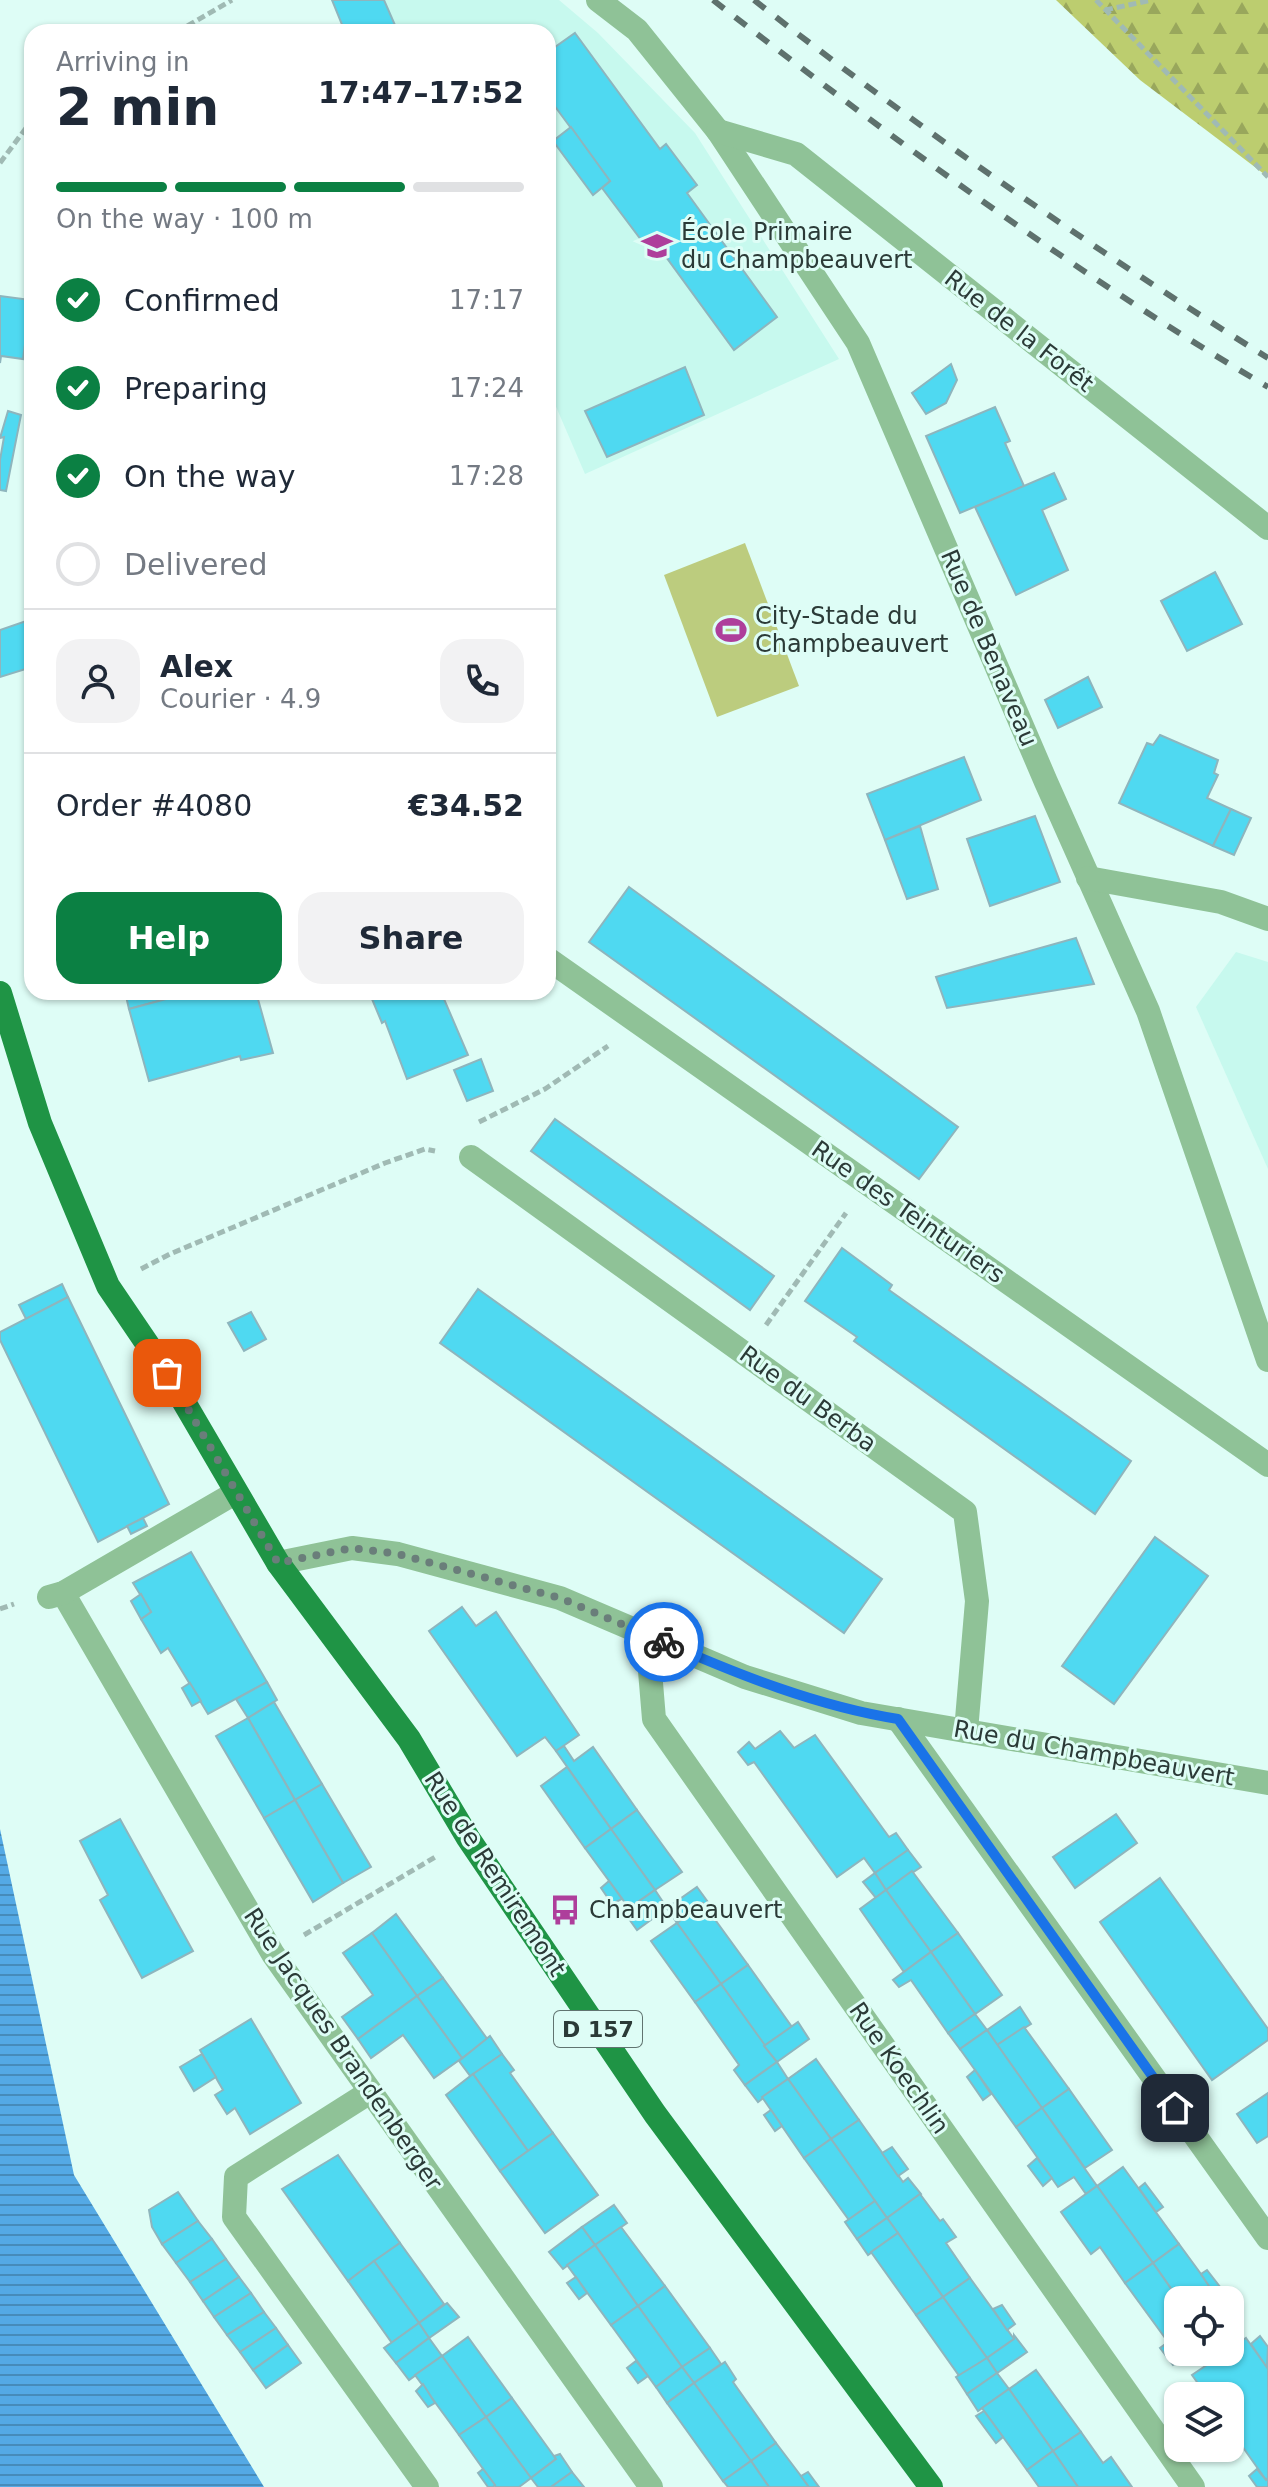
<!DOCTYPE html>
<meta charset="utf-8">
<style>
:root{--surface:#fff;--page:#f2f2f3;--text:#1f2937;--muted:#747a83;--line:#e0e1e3;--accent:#0b8043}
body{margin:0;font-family:"DejaVu Sans",sans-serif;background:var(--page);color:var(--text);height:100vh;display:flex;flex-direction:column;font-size:30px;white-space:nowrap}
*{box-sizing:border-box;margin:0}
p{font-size:26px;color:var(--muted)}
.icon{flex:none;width:44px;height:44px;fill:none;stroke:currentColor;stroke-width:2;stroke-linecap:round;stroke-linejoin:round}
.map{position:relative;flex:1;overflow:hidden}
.details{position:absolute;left:24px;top:24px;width:532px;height:976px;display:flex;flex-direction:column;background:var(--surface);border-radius:24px;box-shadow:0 2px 6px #0004}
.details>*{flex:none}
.fabs{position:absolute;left:1164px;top:2286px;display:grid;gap:16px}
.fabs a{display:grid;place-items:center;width:80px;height:80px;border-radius:16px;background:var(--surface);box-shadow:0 2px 6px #0004;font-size:40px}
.pin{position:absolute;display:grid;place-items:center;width:68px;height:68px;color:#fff;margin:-34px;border-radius:16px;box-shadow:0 4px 12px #0006}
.courier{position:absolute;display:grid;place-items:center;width:80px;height:80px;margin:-40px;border:6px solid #1a73e8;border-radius:50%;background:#fff;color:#222;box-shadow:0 2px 10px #0007}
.headline em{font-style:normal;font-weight:600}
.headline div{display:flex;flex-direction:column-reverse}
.headline{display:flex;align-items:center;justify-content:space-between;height:136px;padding:0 32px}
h1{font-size:52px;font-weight:600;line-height:60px}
.bar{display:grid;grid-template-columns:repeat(4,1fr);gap:12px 8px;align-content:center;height:96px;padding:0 32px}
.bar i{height:10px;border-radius:6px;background:var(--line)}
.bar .active{background:var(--accent)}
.bar p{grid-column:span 4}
.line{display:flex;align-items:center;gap:20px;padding:0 32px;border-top:2px solid var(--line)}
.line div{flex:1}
.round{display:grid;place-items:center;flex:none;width:84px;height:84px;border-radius:24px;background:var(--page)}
ol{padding:0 32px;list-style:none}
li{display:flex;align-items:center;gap:24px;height:88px}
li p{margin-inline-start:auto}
li .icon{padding:8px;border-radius:50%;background:var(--accent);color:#fff;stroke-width:4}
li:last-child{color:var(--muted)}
li i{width:44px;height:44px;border:4px solid var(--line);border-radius:50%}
.button{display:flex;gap:16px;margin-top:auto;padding:16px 32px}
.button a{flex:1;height:92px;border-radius:24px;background:var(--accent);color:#fff;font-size:32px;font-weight:600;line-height:92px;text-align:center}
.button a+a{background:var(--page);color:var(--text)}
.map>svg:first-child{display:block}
</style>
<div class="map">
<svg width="1268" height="2487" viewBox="0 0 1268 2487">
<defs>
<pattern id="forest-firs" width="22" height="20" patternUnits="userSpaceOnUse" patternTransform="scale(2)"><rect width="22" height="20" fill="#bccd6f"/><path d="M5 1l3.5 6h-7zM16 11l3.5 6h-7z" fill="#99a75c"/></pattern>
<pattern id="water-rules" width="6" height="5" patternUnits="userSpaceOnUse" patternTransform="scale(2)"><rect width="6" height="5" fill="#54a9e5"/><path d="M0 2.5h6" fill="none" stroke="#468bba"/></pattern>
</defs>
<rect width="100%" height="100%" fill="#defdf6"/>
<g fill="#c7f9ee">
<polygon points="383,0 559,0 598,33 695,133 839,359 585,474 548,388 548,32 397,32"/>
<polygon points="1236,952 1268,962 1268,1169 1196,1007"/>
</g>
<polygon fill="url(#forest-firs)" points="1056,0 1268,0 1268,177 1140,80"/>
<polygon fill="#bccc7e" points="745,543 799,686 717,717 664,575"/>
<polygon fill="url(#water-rules)" points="0,1829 74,2175 264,2487 0,2487"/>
<g fill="#4fd9f1" stroke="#8eb5bd" stroke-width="2">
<polygon points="332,0 384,0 398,32 345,32"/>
<polygon points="575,33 660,149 666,144 697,185 687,193 777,317 734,350 650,235 642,241 602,188 610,181 548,97 548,52"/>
<polygon points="571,127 610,181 593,195 553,141"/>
<polygon points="0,296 31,300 23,359 1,356 0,363"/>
<polygon points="951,364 957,380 946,403 926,414 912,393"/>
<polygon points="685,367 704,415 607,457 585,411"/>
<polygon points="995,407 1010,441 1005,443 1024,486 960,513 926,436"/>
<polygon points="8,411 21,415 6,491 0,490 0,460 4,437 0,438"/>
<polygon points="1054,473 1066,499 1042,510 1068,570 1016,595 975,507"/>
<polygon points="1215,572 1242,624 1187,651 1161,601"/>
<polygon points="29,620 32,629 32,667 0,677 0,630"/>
<polygon points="1088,677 1102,707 1058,728 1045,700"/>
<polygon points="1160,735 1218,760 1214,773 1218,775 1207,798 1231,809 1213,846 1119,803 1147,743 1153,745"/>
<polygon points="964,757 981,800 885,840 867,794"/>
<polygon points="1231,809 1251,818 1234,855 1213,846"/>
<polygon points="1035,816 1060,882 990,906 967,839"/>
<polygon points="920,826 938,889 907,899 885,840"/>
<polygon points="629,887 958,1127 919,1179 589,942"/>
<polygon points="1076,938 1094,984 947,1008 936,977"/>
<polygon points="125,992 192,992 129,1009"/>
<polygon points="192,992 256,992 273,1053 241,1060 240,1056 149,1081 129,1009"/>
<polygon points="391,992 441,992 468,1055 407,1079 385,1021 382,1023 372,999"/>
<polygon points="481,1059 493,1091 467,1101 454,1070"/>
<polygon points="555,1119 774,1276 750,1310 531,1151"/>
<polygon points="842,1248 892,1285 889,1290 1131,1461 1095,1514 854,1341 857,1337 805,1301"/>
<polygon points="62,1284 68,1297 26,1319 19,1305"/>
<polygon points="478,1289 882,1579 844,1633 440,1343"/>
<polygon points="68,1297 169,1504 98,1542 0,1340 0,1332"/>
<polygon points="251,1312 266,1339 244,1351 228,1323"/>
<polygon points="143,1518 147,1526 131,1534 127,1526"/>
<polygon points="1155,1537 1208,1576 1114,1704 1062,1666"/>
<polygon points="191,1552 267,1682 208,1714 168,1648 161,1653 141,1619 151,1612 133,1583"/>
<polygon points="141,1594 151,1612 141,1619 131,1601"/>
<polygon points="462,1607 476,1626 496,1612 579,1735 556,1751 545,1737 517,1756 429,1631"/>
<polygon points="267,1682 277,1700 248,1718 236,1699"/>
<polygon points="190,1683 201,1701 192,1706 182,1688"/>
<polygon points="274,1702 322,1784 295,1800 248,1718"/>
<polygon points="248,1718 295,1800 264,1818 216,1736"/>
<polygon points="780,1731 794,1748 815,1735 889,1837 896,1833 908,1850 875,1873 864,1858 837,1877 754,1762 748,1765 738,1752 749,1742 755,1749"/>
<polygon points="564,1746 574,1761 593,1747 637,1810 611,1829 556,1751"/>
<polygon points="567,1767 611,1829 585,1848 541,1786"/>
<polygon points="322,1784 371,1867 343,1883 295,1800"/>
<polygon points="295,1800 343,1883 313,1902 264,1818"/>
<polygon points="637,1810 682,1872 655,1890 611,1829"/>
<polygon points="1116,1814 1137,1843 1075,1888 1053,1857"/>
<polygon points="120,1819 193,1951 142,1978 100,1900 108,1895 80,1841"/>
<polygon points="611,1829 655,1890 629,1908 585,1848"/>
<polygon points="908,1850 921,1867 886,1890 875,1873"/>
<polygon points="912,1871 958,1933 931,1952 886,1890"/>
<polygon points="875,1873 886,1890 876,1898 863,1882"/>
<polygon points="1160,1878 1268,2029 1268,2040 1212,2080 1100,1922"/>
<polygon points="609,1881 622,1899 612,1904 601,1888"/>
<polygon points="697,1887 710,1905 707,1908 703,1903 677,1923 667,1908"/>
<polygon points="655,1890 667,1908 637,1930 624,1912"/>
<polygon points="886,1890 931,1952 904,1972 860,1909"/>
<polygon points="703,1903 748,1965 721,1984 677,1923"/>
<polygon points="396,1914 443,1978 417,1996 372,1933"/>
<polygon points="677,1923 721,1984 695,2002 651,1941"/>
<polygon points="372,1933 417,1996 358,2039 342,2017 373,1995 343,1953"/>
<polygon points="958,1933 1002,1995 975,2014 931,1952"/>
<polygon points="931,1952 975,2014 948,2033 911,1980 899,1987 893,1980"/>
<polygon points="748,1965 792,2027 764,2046 721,1984"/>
<polygon points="443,1978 488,2040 462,2058 417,1996"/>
<polygon points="721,1984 777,2062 745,2085 734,2070 739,2065 695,2002"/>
<polygon points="417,1996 462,2058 434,2078 403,2035 371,2058 358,2039"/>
<polygon points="1020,2007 1031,2024 997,2045 987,2030"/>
<polygon points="975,2014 987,2030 960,2049 948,2033"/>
<polygon points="251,2019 301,2103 250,2134 235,2108 227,2114 215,2095 223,2090 200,2050"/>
<polygon points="798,2022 809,2039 777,2062 764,2046"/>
<polygon points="1024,2027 1069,2089 1042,2108 997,2045"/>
<polygon points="987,2030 1042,2108 1016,2127 960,2049"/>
<polygon points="490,2036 502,2054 471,2077 459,2061"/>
<polygon points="202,2054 216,2077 194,2091 180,2067"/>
<polygon points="502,2054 514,2070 510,2073 553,2133 528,2151 473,2074"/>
<polygon points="816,2059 859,2120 831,2139 788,2079"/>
<polygon points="777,2062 788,2079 758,2102 745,2085"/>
<polygon points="975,2070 991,2094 983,2100 967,2077"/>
<polygon points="473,2074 528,2151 500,2171 446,2095"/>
<polygon points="788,2079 831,2139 804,2158 762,2097"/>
<polygon points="1069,2089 1112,2150 1085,2168 1042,2108"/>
<polygon points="1268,2093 1268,2136 1257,2143 1237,2114"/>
<polygon points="1042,2108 1097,2186 1086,2194 1074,2177 1058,2187 1016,2127"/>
<polygon points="771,2110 782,2126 775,2131 764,2115"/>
<polygon points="859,2120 903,2182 908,2178 921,2194 887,2218 831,2139"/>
<polygon points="553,2133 598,2195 545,2233 500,2171"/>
<polygon points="831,2139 875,2201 849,2220 804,2158"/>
<polygon points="892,2147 908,2169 898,2176 882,2153"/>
<polygon points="338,2155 400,2243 348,2281 282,2189"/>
<polygon points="1037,2158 1052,2178 1043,2186 1028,2166"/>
<polygon points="1123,2167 1179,2244 1153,2263 1097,2186"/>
<polygon points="1145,2183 1163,2207 1156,2212 1139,2188"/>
<polygon points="1097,2186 1153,2263 1125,2283 1100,2247 1091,2254 1061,2212"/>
<polygon points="178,2192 198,2221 162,2244 152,2227 149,2210"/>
<polygon points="920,2194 940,2221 943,2219 956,2237 946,2243 970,2278 943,2297 887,2218"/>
<polygon points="875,2201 887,2218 857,2239 845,2222"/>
<polygon points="614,2205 627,2223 595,2245 582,2227"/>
<polygon points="887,2218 898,2233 868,2255 857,2239"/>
<polygon points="198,2221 212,2239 176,2263 162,2244"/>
<polygon points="582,2227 595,2245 563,2269 549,2252"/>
<polygon points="621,2227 665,2286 638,2306 595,2245"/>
<polygon points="898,2233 943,2297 916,2315 871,2252"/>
<polygon points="212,2239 226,2259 190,2282 176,2263"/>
<polygon points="400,2243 444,2304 419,2323 374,2261"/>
<polygon points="1179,2244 1201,2274 1219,2300 1179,2300 1153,2263"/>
<polygon points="595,2245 638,2306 611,2325 567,2265"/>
<polygon points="226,2259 239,2277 203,2301 190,2282"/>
<polygon points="374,2261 419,2323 392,2343 348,2281"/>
<polygon points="1153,2263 1179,2300 1178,2352 1192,2352 1173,2365 1160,2348 1168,2342 1125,2283"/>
<polygon points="1207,2270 1224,2292 1217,2298 1201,2274"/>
<polygon points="239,2277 251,2293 214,2317 203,2301"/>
<polygon points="576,2277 587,2293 579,2299 567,2283"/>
<polygon points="970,2278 1014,2339 987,2358 943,2297"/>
<polygon points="665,2286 710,2348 682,2367 638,2306"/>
<polygon points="251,2293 264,2312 227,2335 214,2317"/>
<polygon points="943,2297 987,2358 960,2377 916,2315"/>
<polygon points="447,2303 459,2317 429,2338 419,2323"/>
<polygon points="1002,2305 1015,2324 1007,2330 993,2309"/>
<polygon points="638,2306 682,2367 656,2387 611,2325"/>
<polygon points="264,2312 276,2328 240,2352 227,2335"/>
<polygon points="419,2323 429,2338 396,2363 384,2348"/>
<polygon points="276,2328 288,2345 253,2370 240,2352"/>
<polygon points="1014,2335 1027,2352 997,2373 987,2358 1014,2339"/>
<polygon points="1260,2336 1268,2347 1267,2368 1251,2344"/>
<polygon points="468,2337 512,2398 486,2417 442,2356"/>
<polygon points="429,2338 442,2356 409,2380 396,2363"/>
<polygon points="1246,2338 1268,2369 1268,2478 1266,2480 1230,2429 1230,2396 1207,2396 1192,2375 1226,2352 1230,2352 1230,2349"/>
<polygon points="288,2345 301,2363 266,2388 253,2370"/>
<polygon points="710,2348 721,2364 694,2383 682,2367"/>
<polygon points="442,2356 486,2417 459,2435 415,2375"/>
<polygon points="987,2358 997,2373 967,2394 956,2377"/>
<polygon points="636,2361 648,2376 638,2383 627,2368"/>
<polygon points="725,2362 736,2379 733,2382 776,2443 751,2461 694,2383"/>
<polygon points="682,2367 694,2383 667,2403 656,2387"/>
<polygon points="1036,2370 1081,2432 1053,2451 1009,2389"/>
<polygon points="997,2373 1009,2389 978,2411 967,2394"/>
<polygon points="694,2383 751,2461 723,2481 667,2403"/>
<polygon points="423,2384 435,2403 428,2407 416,2391"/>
<polygon points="1009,2389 1053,2451 1027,2470 982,2408"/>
<polygon points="512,2398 556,2459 531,2478 486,2417"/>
<polygon points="984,2411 1003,2437 996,2443 976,2416"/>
<polygon points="486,2417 531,2478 519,2487 496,2487 459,2435"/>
<polygon points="1081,2432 1103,2463 1111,2457 1132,2487 1078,2487 1053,2451"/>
<polygon points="776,2443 801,2476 809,2487 769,2487 751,2461"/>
<polygon points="1053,2451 1078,2487 1039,2487 1027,2470"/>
<polygon points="560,2454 572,2472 551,2487 538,2487 531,2478 556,2459 554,2456"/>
<polygon points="751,2461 769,2487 728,2487 723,2481"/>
<polygon points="483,2469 495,2485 493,2487 488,2487 478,2473"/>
<polygon points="1257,2469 1266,2480 1268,2478 1268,2487 1257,2487 1249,2476"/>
<polygon points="572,2472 584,2487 551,2487"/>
<polygon points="808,2472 819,2487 809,2487 801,2476"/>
</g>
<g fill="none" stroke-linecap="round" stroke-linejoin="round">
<g stroke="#a0bab4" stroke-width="5" stroke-dasharray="8 4" stroke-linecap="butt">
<polyline points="1096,0 1268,177"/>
<polyline points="1105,10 1152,0"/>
<polyline points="177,32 232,0"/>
<polyline points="0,163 32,120"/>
<polyline points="479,1122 545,1089 608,1046"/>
<polyline points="141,1269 170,1254 385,1163 425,1149 435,1151"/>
<polyline points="766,1325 846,1213"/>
<polyline points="0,1609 14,1604"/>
<polyline points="304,1935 437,1856"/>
</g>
<g stroke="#8fc297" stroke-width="24">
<polyline points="598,0 637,30 718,131 858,343 1046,782 1148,1011 1268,1360"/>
<polyline points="718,131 796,154 1268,528"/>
<polyline points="1088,878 1221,902 1268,919"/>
<polyline points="548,959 1268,1465"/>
<polyline points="471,1157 965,1512 977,1601 966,1731"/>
<polyline points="63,1593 273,1954 651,2487"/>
<polyline points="49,1597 63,1593 235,1493"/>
<polyline points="647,1635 654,1719 1193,2487"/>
<polyline points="898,1719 1268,2238"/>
<polyline points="370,2092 236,2177 234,2217 427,2487"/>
</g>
<polyline stroke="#8fc297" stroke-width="24" points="278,1563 352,1548 398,1554 560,1598 745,1677 861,1713 1268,1783"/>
<polyline stroke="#1f9445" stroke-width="24" points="0,993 40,1123 108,1286 167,1373 278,1563 409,1739 468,1838 655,2114 931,2487"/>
<g stroke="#5e716d" stroke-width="6" stroke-dasharray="14 14" stroke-linecap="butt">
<path d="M713,0C891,138 1074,273 1268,387"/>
<path d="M754,0C919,129 1090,247 1268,358"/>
</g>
</g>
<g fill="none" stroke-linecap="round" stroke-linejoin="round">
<polyline stroke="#6a7e7a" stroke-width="8" stroke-dasharray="0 14.4" points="167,1373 278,1563 352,1548 398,1554 560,1598 664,1642"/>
<path stroke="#1a73e8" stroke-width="10" d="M664,1642C739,1675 817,1706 898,1719L1175,2108"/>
</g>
<defs>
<g id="school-bare" transform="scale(2.4)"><path d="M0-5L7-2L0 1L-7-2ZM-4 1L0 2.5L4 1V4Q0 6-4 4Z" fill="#ae3e9b" stroke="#defdf6" stroke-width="2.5" paint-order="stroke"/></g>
<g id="stadium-bare" transform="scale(2.4)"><path d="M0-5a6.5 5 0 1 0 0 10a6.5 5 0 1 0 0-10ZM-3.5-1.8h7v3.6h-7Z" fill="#ae3e9b" stroke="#defdf6" stroke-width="2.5" paint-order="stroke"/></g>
<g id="bus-bare" transform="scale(2.4)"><path d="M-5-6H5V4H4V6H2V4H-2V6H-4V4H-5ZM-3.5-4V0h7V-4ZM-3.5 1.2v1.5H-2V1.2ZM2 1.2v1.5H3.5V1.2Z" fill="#ae3e9b" stroke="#defdf6" stroke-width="2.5" paint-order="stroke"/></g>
</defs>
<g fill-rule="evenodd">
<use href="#school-bare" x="657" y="246"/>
<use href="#stadium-bare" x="731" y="630"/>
<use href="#bus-bare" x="565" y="1910"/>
</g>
<g text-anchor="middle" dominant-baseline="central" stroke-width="6" stroke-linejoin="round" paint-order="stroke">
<rect fill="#defdf6" stroke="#617470" stroke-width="2" x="554" y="2011" width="88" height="36" rx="6"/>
<g font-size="22" font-weight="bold" fill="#2b3a37">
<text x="598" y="2029">D 157</text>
</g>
<g font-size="24" fill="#2b3a37" stroke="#defdf6" text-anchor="start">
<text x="681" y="232">École Primaire<tspan x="681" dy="28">du Champbeauvert</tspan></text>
<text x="755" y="616">City-Stade du<tspan x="755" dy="28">Champbeauvert</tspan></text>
<text x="589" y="1910">Champbeauvert</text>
</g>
<g font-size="24" fill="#2b3a37" stroke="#defdf6">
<text transform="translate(1019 331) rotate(38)">Rue de la Forêt</text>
<text transform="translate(989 648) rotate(67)">Rue de Benaveau</text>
<text transform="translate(908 1212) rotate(35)">Rue des Teinturiers</text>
<text transform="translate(808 1399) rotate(36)">Rue du Berba</text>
<text transform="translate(1094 1753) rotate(10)">Rue du Champbeauvert</text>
<text transform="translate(495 1874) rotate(57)">Rue de Remiremont</text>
<text transform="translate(343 2049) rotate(56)">Rue Jacques Brandenberger</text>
<text transform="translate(899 2068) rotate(55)">Rue Koechlin</text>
</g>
</g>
</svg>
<div class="fabs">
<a><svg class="icon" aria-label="locate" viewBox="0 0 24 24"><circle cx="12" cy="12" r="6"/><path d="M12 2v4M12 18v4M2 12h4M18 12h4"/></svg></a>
<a><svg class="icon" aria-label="layers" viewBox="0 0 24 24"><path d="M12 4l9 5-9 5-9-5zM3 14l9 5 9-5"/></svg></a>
</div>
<div class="pin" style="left:167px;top:1373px;background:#ea580c"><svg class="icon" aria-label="bag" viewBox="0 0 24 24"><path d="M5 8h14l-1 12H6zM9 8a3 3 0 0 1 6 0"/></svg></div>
<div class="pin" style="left:1175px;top:2108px;background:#1f2937"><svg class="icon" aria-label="home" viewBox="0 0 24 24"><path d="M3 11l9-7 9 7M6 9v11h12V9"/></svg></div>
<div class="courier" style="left:664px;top:1642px"><svg class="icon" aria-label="bike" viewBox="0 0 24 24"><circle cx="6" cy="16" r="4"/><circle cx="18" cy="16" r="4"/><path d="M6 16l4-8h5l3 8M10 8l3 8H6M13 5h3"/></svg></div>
<section class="details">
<div class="headline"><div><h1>2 min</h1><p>Arriving in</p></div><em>17:47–17:52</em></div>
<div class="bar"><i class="active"></i><i class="active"></i><i class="active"></i><i></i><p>On the way · 100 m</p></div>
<ol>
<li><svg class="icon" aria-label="check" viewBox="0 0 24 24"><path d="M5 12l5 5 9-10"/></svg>Confirmed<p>17:17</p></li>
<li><svg class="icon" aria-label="check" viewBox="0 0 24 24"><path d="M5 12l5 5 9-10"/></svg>Preparing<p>17:24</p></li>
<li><svg class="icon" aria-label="check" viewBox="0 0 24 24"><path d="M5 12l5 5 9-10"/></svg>On the way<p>17:28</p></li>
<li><i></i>Delivered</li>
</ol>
<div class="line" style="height:144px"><a class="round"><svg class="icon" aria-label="person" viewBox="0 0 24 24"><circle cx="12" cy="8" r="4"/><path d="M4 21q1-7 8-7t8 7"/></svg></a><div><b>Alex</b><p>Courier · 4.9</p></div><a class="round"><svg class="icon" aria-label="phone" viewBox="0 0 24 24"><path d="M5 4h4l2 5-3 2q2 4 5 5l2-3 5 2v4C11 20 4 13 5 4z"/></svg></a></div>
<div class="line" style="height:104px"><div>Order #4080</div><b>€34.52</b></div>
<div class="button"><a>Help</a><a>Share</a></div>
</section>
</div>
